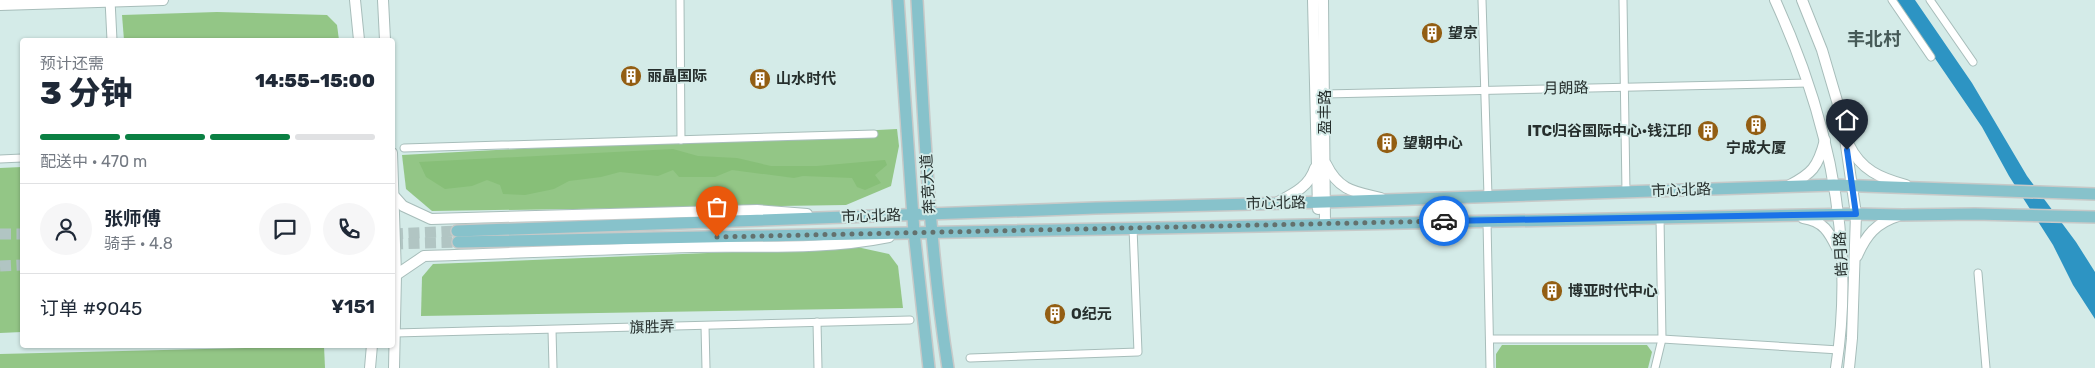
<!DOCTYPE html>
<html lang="zh">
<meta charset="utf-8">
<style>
:root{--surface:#fff;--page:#f6f6f7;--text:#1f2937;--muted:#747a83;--line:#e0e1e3;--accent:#0b8043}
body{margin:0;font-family:Rubik,"Noto Sans SC",sans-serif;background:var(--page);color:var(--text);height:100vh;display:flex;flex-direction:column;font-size:19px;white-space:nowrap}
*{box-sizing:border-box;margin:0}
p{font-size:16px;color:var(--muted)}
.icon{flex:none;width:28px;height:28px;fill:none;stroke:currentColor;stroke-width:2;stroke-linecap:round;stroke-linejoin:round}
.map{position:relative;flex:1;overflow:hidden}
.panel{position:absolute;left:20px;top:38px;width:375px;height:310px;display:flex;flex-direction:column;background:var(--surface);border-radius:5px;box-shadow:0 1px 4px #0004}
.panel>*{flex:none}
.pin{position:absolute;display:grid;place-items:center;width:42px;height:42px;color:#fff;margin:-51px -21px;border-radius:50% 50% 50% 0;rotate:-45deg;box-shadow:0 0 5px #0007}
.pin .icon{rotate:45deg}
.courier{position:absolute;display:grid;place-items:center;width:50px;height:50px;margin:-25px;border:4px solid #1a73e8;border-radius:50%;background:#fff;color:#222;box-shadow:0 1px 6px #0007}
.overview em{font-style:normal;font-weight:800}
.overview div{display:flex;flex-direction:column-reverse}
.overview{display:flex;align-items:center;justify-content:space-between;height:85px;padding:0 20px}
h1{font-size:32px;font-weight:800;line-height:38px}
.bar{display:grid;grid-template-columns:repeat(4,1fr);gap:8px 5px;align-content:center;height:60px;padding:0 20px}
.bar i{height:6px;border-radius:4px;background:var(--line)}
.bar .on{background:var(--accent)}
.bar p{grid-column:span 4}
.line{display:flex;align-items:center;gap:12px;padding:0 20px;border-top:1px solid var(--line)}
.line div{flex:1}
.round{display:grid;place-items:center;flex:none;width:52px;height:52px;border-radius:26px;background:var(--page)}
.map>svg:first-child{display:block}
</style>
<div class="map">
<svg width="2095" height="368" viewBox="0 0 2095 368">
<rect width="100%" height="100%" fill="#d4ebe8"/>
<g fill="#93c686">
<polygon points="217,12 327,15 337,25 339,40 124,40 122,15"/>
<polygon points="897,129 899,146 891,186 846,205 432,211 406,189 402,155"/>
<polygon points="22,167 22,332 0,333 0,168"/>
<polygon points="857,247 889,254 898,266 903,308 421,316 422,277 433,264"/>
<polygon points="1502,345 1647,345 1652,352 1648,368 1496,368 1496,354"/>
<polygon points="324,346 325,368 0,368 0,354"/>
</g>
<polygon fill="#87bf78" points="673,149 698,156 737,158 771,166 817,166 885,160 887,165 875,175 881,183 865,190 857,187 852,178 803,176 794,178 732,170 715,177 679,177 673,170 658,176 620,172 601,177 569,181 554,189 525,195 503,194 500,185 487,180 472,186 445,189 426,177 419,162"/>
<polygon fill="#2d94c3" points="1895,0 1915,0 1972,83 2027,176 2076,242 2095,272 2095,319 2073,285 2053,245 2009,176 1982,127"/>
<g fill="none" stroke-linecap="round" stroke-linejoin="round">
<g stroke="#b1c5c3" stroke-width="11" stroke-dasharray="11 5.5" stroke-linecap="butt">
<polyline points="0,234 22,234"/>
<polyline points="392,234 457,231"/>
<polyline points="392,244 458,242"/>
<polyline points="0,266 22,265"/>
</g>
<g stroke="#a7bdba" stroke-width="9">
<g id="minor">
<polyline points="680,0 681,140"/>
<polyline points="1482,0 1488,196"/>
<polyline points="1623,0 1626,192"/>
<polyline points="1892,0 1931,57"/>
<polyline points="1930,0 1973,62"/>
<polyline points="1325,94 1808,83"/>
<polyline points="404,148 874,134"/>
<polyline points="0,159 22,158"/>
<polyline points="1487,221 1490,368"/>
<polyline points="1978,273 1986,368"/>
<polyline points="817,322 818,368"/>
<polyline points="705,326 706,368"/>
<polyline points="552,330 553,368"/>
<polyline points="395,333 910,320"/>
<polyline points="1490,339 1662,339 1839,350"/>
<polyline points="970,358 1138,352 1133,228"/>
<polyline points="1655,368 1662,339 1660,217"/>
</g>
</g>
<g stroke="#a7bdba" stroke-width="11">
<polyline id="tertiary" points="110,0 112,40"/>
</g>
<g stroke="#a7bdba" stroke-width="12">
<g id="secondary">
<polyline points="355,0 359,40"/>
<polyline points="383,0 385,40"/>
<polyline points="1313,0 1318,209"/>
<polyline points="1323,0 1325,224"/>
<path d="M1775,0C1828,116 1856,240 1836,368"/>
<polyline points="1802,0 1822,50 1842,118 1856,214 1852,338 1849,368"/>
<polyline points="0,5 163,0"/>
<path d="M1849,145C1861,170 1880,178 1906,185"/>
<polyline points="392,153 396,275 394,368"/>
<path d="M1326,164C1339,191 1355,192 1381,198"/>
<path d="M1788,186C1812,174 1818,167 1825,140"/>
<polyline points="395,197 403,206 431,219 757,210 807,214"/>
<path d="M1276,203C1293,194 1309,187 1315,168"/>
<path d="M1803,218C1825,221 1830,234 1839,252"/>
<path d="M1857,256C1866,235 1876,223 1898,216"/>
<path d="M396,275L424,256C513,253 603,249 693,247C758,246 825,250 889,237"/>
<polyline points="370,368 372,345"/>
</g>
</g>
<g stroke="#c7c9c8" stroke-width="14">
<g id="primary">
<polyline points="898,0 914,232 929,368"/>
<path d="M917,0C924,123 929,246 948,368"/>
<polyline points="457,231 1096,208 1325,202 1834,185 2095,194"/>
<polyline points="458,242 1856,214 1902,215 1975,214 2095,217"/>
</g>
</g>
<use href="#minor" stroke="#fff" stroke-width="7"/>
<use href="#tertiary" stroke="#fff" stroke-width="9"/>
<use href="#secondary" stroke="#fff" stroke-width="10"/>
<use href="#primary" stroke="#87c2cb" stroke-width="11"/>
</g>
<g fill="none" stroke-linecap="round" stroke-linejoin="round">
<polyline stroke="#63716e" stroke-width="5" stroke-dasharray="0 9" points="717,237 1444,221"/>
<polyline stroke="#1a73e8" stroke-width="6" points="1444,221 1856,214 1847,150"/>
</g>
<defs>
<g id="building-disc" transform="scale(1.125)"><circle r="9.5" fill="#935e13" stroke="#d4ebe8"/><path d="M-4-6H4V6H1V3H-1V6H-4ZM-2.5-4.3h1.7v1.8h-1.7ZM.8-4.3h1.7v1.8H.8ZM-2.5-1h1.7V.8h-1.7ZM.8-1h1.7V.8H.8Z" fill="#fff"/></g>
</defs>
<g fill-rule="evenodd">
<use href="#building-disc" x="1432" y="33"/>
<use href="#building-disc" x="631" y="76"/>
<use href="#building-disc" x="760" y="79"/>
<use href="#building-disc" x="1756" y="125"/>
<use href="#building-disc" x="1708" y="131"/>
<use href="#building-disc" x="1387" y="143"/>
<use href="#building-disc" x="1552" y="291"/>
<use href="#building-disc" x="1055" y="314"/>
</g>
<g text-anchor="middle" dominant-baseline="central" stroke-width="4" stroke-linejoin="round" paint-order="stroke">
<g font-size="15" font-weight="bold" fill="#262f2d" stroke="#d4ebe8" text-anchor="start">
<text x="1448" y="33">望京</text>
<text x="647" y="76">丽晶国际</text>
<text x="776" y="79">山水时代</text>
<text x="1692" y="131" text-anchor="end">ITC归谷国际中心·钱江印</text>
<text x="1403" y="143">望朝中心</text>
<text x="1756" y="148" text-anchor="middle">宁成大厦</text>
<text x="1568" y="291">博亚时代中心</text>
<text x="1071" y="314">O纪元</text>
</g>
<g font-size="15" fill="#262f2d" stroke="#d4ebe8">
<text transform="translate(1566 88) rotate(-1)">月朗路</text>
<text transform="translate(1325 112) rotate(-90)">盈丰路</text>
<text transform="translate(928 184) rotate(-93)">奔竞大道</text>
<text transform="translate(1681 190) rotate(-2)">市心北路</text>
<text transform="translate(1276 203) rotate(-1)">市心北路</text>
<text transform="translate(871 216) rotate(-2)">市心北路</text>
<text transform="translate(1841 254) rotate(-93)">皓月路</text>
<text transform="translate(652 327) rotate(-2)">旗胜弄</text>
</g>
<g font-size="18" font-weight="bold" fill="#465a57" stroke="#d4ebe8">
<text x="1874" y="39">丰北村</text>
</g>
</g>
</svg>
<div class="pin" style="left:717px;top:237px;background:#ea580c"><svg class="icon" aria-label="bag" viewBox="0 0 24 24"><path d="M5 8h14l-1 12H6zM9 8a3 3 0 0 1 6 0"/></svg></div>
<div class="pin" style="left:1847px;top:150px;background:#1f2937"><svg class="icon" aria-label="home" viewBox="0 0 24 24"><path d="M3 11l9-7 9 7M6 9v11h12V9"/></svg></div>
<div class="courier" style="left:1444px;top:221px"><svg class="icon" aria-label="car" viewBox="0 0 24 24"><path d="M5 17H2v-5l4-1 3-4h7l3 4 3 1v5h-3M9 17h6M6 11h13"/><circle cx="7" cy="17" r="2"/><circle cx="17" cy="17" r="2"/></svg></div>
<section class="panel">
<div class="overview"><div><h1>3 分钟</h1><p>预计还需</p></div><em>14:55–15:00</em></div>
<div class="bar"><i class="on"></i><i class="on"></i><i class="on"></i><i></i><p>配送中 · 470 m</p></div>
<div class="line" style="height:90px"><a class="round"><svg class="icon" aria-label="person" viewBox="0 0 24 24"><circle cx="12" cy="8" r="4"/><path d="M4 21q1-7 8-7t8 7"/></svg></a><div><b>张师傅</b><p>骑手 · 4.8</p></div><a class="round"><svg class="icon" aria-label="chat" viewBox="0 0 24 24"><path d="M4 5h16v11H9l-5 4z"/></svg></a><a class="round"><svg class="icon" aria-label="phone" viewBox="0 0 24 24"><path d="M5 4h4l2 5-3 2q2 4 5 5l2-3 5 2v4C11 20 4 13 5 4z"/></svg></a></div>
<div class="line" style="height:65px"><div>订单 #9045</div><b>¥151</b></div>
</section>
</div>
